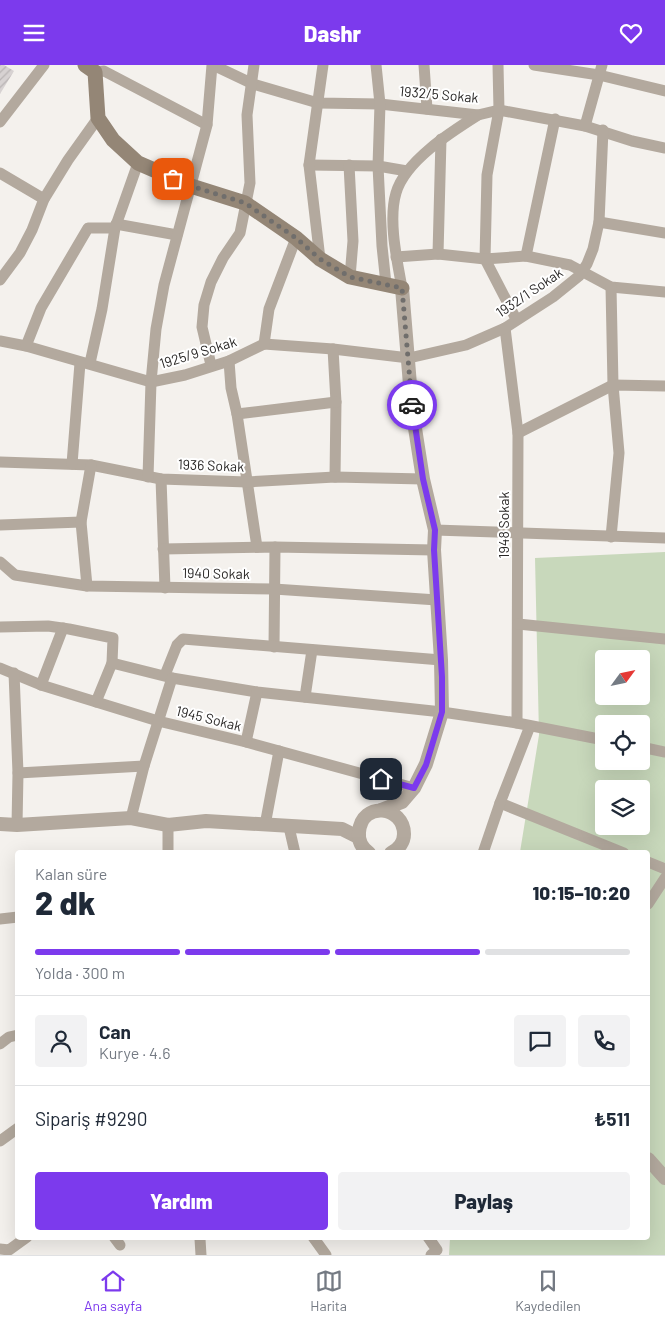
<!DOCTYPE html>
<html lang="tr">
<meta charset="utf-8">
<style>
:root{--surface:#fff;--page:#f2f2f3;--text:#1f2937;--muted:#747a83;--line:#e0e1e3;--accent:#7c3aed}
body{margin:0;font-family:Barlow,sans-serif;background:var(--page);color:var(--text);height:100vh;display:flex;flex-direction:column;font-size:19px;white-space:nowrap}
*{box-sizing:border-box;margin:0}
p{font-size:16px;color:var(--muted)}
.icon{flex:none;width:28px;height:28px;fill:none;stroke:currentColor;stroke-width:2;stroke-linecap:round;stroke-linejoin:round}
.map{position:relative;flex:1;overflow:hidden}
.panel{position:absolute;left:15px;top:785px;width:635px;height:390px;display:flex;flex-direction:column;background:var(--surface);border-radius:5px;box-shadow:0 5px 20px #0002}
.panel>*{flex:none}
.needle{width:32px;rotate:57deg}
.controls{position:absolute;left:595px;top:585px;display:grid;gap:10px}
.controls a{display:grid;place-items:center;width:55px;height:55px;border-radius:5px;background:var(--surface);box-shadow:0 5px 20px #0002;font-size:25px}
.pin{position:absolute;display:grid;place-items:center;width:42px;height:42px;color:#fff;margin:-21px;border-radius:10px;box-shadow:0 2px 8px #0006}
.courier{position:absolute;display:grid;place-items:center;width:50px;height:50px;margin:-25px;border:4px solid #7c3aed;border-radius:50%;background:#fff;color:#222;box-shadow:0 1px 6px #0007}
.head em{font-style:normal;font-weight:800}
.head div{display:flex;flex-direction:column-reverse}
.head{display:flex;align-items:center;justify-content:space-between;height:85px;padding:0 20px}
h1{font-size:32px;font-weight:800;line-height:38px}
.bar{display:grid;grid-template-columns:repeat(4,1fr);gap:8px 5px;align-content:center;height:60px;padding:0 20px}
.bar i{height:6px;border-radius:4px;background:var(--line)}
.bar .active{background:var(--accent)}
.bar p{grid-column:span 4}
.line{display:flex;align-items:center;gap:12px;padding:0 20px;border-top:1px solid var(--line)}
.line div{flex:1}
.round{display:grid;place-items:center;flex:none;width:52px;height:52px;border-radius:5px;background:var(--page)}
.cta{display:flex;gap:10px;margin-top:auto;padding:10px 20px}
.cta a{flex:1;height:58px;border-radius:5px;background:var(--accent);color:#fff;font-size:20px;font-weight:800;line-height:58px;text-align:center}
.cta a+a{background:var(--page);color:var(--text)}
header{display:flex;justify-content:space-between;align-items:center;height:65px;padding:0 20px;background:var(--accent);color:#fff;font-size:22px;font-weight:800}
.tab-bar{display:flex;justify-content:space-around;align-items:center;height:70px;border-top:1px solid var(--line);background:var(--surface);font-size:14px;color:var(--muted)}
.tab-bar a{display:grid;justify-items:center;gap:2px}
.tab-bar .active{color:var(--accent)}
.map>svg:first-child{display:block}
</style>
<header><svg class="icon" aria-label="menu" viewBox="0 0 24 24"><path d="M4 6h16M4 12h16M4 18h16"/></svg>Dashr<svg class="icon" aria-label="heart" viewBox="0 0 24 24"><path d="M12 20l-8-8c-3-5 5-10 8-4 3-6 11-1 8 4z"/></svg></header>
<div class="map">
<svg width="665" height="1190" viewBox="0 0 665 1190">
<defs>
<pattern id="building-hatch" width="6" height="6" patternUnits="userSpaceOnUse" patternTransform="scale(1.25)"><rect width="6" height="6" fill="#d7d2d2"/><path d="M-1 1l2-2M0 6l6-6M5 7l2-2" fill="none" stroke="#b9b4b4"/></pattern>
</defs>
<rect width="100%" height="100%" fill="#f4f1ed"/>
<path fill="#c8d8bb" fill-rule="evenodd" d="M665,487V1190H449L450,1173L648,1172V788L520,787L539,670L535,493ZM604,594H641V631H604ZM604,659H641V696H604ZM604,724H641V761H604Z"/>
<polygon fill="url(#building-hatch)" points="0,0 4,0 14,6 0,29"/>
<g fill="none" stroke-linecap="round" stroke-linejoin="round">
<g stroke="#b3a99e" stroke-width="11">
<polyline points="213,0 253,19 318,38 380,39 478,50 499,45 585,61 632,76 665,83"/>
<polyline points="376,0 380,39 378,101 382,181 386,219"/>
<polyline points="424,0 427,44"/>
<polyline points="498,0 499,45 487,110 485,194 516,254"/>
<polyline points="534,0 599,10 665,26"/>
<polyline points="95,7 104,6 207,60"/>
<polyline points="0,57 44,0"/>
<polyline points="585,61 602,0"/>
<polyline points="309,100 378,101 407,106"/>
<polyline points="349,100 353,176 350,212"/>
<polyline points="0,108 44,134"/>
<polyline points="599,157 665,168"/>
<polyline points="116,159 177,170"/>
<polyline points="438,189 441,74"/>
<polyline points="526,191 555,54"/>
<polyline points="396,192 438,189 485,194 526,191 570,200 611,222 665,227"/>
<polyline points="320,194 309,100 323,0"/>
<polyline points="0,215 20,188 32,165 44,134 68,95 98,53"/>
<polyline points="611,222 613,320 619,388 611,472"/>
<path d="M402,223C397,195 388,155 396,128C405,96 451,67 478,50"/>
<polyline points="505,263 518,368 517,658"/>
<polyline points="0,276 26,281 151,317 185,310 229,296 264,279 333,284 409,293 466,280 505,263 553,232 579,211 587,199 593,184 599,157 603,65"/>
<polyline points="264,279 269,244 296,173"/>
<polyline points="26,281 41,243 88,163 115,163"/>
<polyline points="333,284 336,337 335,412"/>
<polyline points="229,296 231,323 237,349 257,482"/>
<polyline points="90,298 102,244 115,163 138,98"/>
<polyline points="211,300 202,262 204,240 211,217 223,193 240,168 250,118 247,50 254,0"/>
<polyline points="237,349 336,337"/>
<polyline points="518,368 613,320 665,321"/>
<polyline points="0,397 91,400 161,414 247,417 335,412 423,414"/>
<polyline points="72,399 80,298"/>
<polyline points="148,412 151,317 156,264 164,220 207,60 212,0"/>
<polyline points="161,414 165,523"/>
<polyline points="0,460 81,457"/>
<polyline points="435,465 665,473"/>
<polyline points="163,484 275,482 434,485"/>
<polyline points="0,497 15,510 87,521 274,524 437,535"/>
<polyline points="87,521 81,457 91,400"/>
<polyline points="518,559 665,574"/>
<polyline points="0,562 48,561 69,564 113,573 112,598 96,637"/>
<polyline points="274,582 275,482"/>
<polyline points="112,598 172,613 257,627 442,647 517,658 604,675"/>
<polyline points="0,603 41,620 158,656 246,677 414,723"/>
<polyline points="14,608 18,708 17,760"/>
<polyline points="165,610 177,580 183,574 441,595"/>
<polyline points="41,620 63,563"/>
<polyline points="305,632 312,585"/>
<polyline points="246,677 257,627"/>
<polyline points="641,682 665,687"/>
<polyline points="18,708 144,701"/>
<polyline points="500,738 624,788"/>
<polyline points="131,753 144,701 172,613"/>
<polyline points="265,760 279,686"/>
<polyline points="289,762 295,788"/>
<polyline points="168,788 168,760"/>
<polyline points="483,788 500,738 530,661"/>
<polyline points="648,797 665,804"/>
<polyline points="648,839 665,813"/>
<polyline points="0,854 18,852"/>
<polyline points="0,979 9,972 18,970"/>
<polyline points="0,1076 18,1063"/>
<polyline points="114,1172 120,1180"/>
<polyline points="313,1172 326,1190"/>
<polyline points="428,1172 437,1185 431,1190"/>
<polyline points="200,1174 201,1190"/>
<polyline points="0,1184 9,1185 27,1172"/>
</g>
<g stroke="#b3a99e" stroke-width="14">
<polyline points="381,745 402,737 414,723 426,699 442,647 441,595 434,485 435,465 423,414 412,344 402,223"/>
<polyline points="0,759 17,760 131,753 168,760 206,756 342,764 358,772"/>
<path d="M369,788C362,783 358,776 359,767C362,735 404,741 404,769C404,777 399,784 391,788"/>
<polyline points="648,1094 665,1113"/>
</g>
<polyline stroke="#948676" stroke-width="15" points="85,0 95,7 98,53 113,75 138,98 191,121 245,138 296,173 320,194 350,212 402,223"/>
</g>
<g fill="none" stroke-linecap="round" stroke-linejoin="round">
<polyline stroke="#706e6c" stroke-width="5" stroke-dasharray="0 9" points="173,114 191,121 245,138 296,173 320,194 350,212 402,223 412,340"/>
<polyline stroke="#7c3aed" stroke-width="6" points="381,714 414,723 426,700 442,647 442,612 434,485 435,465 423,414 412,340"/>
</g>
<g text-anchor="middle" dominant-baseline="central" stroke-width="4" stroke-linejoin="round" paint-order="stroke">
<g font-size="14" fill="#292726" stroke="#fff">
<text transform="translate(439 29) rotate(5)">1932/5 Sokak</text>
<text transform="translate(529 227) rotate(-34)">1932/1 Sokak</text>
<text transform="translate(198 287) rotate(-17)">1925/9 Sokak</text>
<text transform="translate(211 400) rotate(2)">1936 Sokak</text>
<text transform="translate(503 460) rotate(-90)">1948 Sokak</text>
<text transform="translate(216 508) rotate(1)">1940 Sokak</text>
<text transform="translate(209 653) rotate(14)">1945 Sokak</text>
</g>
</g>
</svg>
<div class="controls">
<a><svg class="needle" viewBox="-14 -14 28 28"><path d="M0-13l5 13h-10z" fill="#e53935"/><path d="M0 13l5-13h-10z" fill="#747a83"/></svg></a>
<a><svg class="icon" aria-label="locate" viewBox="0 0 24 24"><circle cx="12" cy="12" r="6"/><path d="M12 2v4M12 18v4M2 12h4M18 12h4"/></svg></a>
<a><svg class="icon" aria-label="layers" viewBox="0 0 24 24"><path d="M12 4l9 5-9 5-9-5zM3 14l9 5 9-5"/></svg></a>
</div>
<div class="pin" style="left:173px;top:114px;background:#ea580c"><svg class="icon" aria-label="bag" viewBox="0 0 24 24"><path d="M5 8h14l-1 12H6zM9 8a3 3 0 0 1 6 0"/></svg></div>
<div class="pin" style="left:381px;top:714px;background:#1f2937"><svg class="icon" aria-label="home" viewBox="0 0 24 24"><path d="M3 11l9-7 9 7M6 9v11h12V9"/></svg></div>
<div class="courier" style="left:412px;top:340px"><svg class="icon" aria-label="car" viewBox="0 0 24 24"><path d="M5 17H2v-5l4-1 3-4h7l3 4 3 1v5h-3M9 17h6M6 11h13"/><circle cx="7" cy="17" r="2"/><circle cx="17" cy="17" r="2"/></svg></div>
<section class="panel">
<div class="head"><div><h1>2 dk</h1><p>Kalan süre</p></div><em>10:15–10:20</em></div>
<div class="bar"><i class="active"></i><i class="active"></i><i class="active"></i><i></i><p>Yolda · 300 m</p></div>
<div class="line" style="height:90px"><a class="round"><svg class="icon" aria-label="person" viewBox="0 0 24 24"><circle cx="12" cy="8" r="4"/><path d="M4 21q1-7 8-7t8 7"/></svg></a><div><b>Can</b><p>Kurye · 4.6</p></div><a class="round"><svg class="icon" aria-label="chat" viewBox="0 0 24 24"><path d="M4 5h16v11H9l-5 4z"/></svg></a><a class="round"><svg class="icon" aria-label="phone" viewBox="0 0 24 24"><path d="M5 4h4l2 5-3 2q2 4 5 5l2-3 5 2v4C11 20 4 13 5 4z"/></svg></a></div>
<div class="line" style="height:65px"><div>Sipariş #9290</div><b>₺511</b></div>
<div class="cta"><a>Yardım</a><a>Paylaş</a></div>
</section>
</div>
<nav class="tab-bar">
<a class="active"><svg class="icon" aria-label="home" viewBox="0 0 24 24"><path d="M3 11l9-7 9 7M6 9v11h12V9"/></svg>Ana sayfa</a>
<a><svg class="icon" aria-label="map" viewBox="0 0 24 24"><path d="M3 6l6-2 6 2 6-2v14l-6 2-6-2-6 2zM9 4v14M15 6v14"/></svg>Harita</a>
<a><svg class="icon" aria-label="saved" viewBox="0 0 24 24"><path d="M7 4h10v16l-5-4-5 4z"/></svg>Kaydedilen</a>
</nav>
